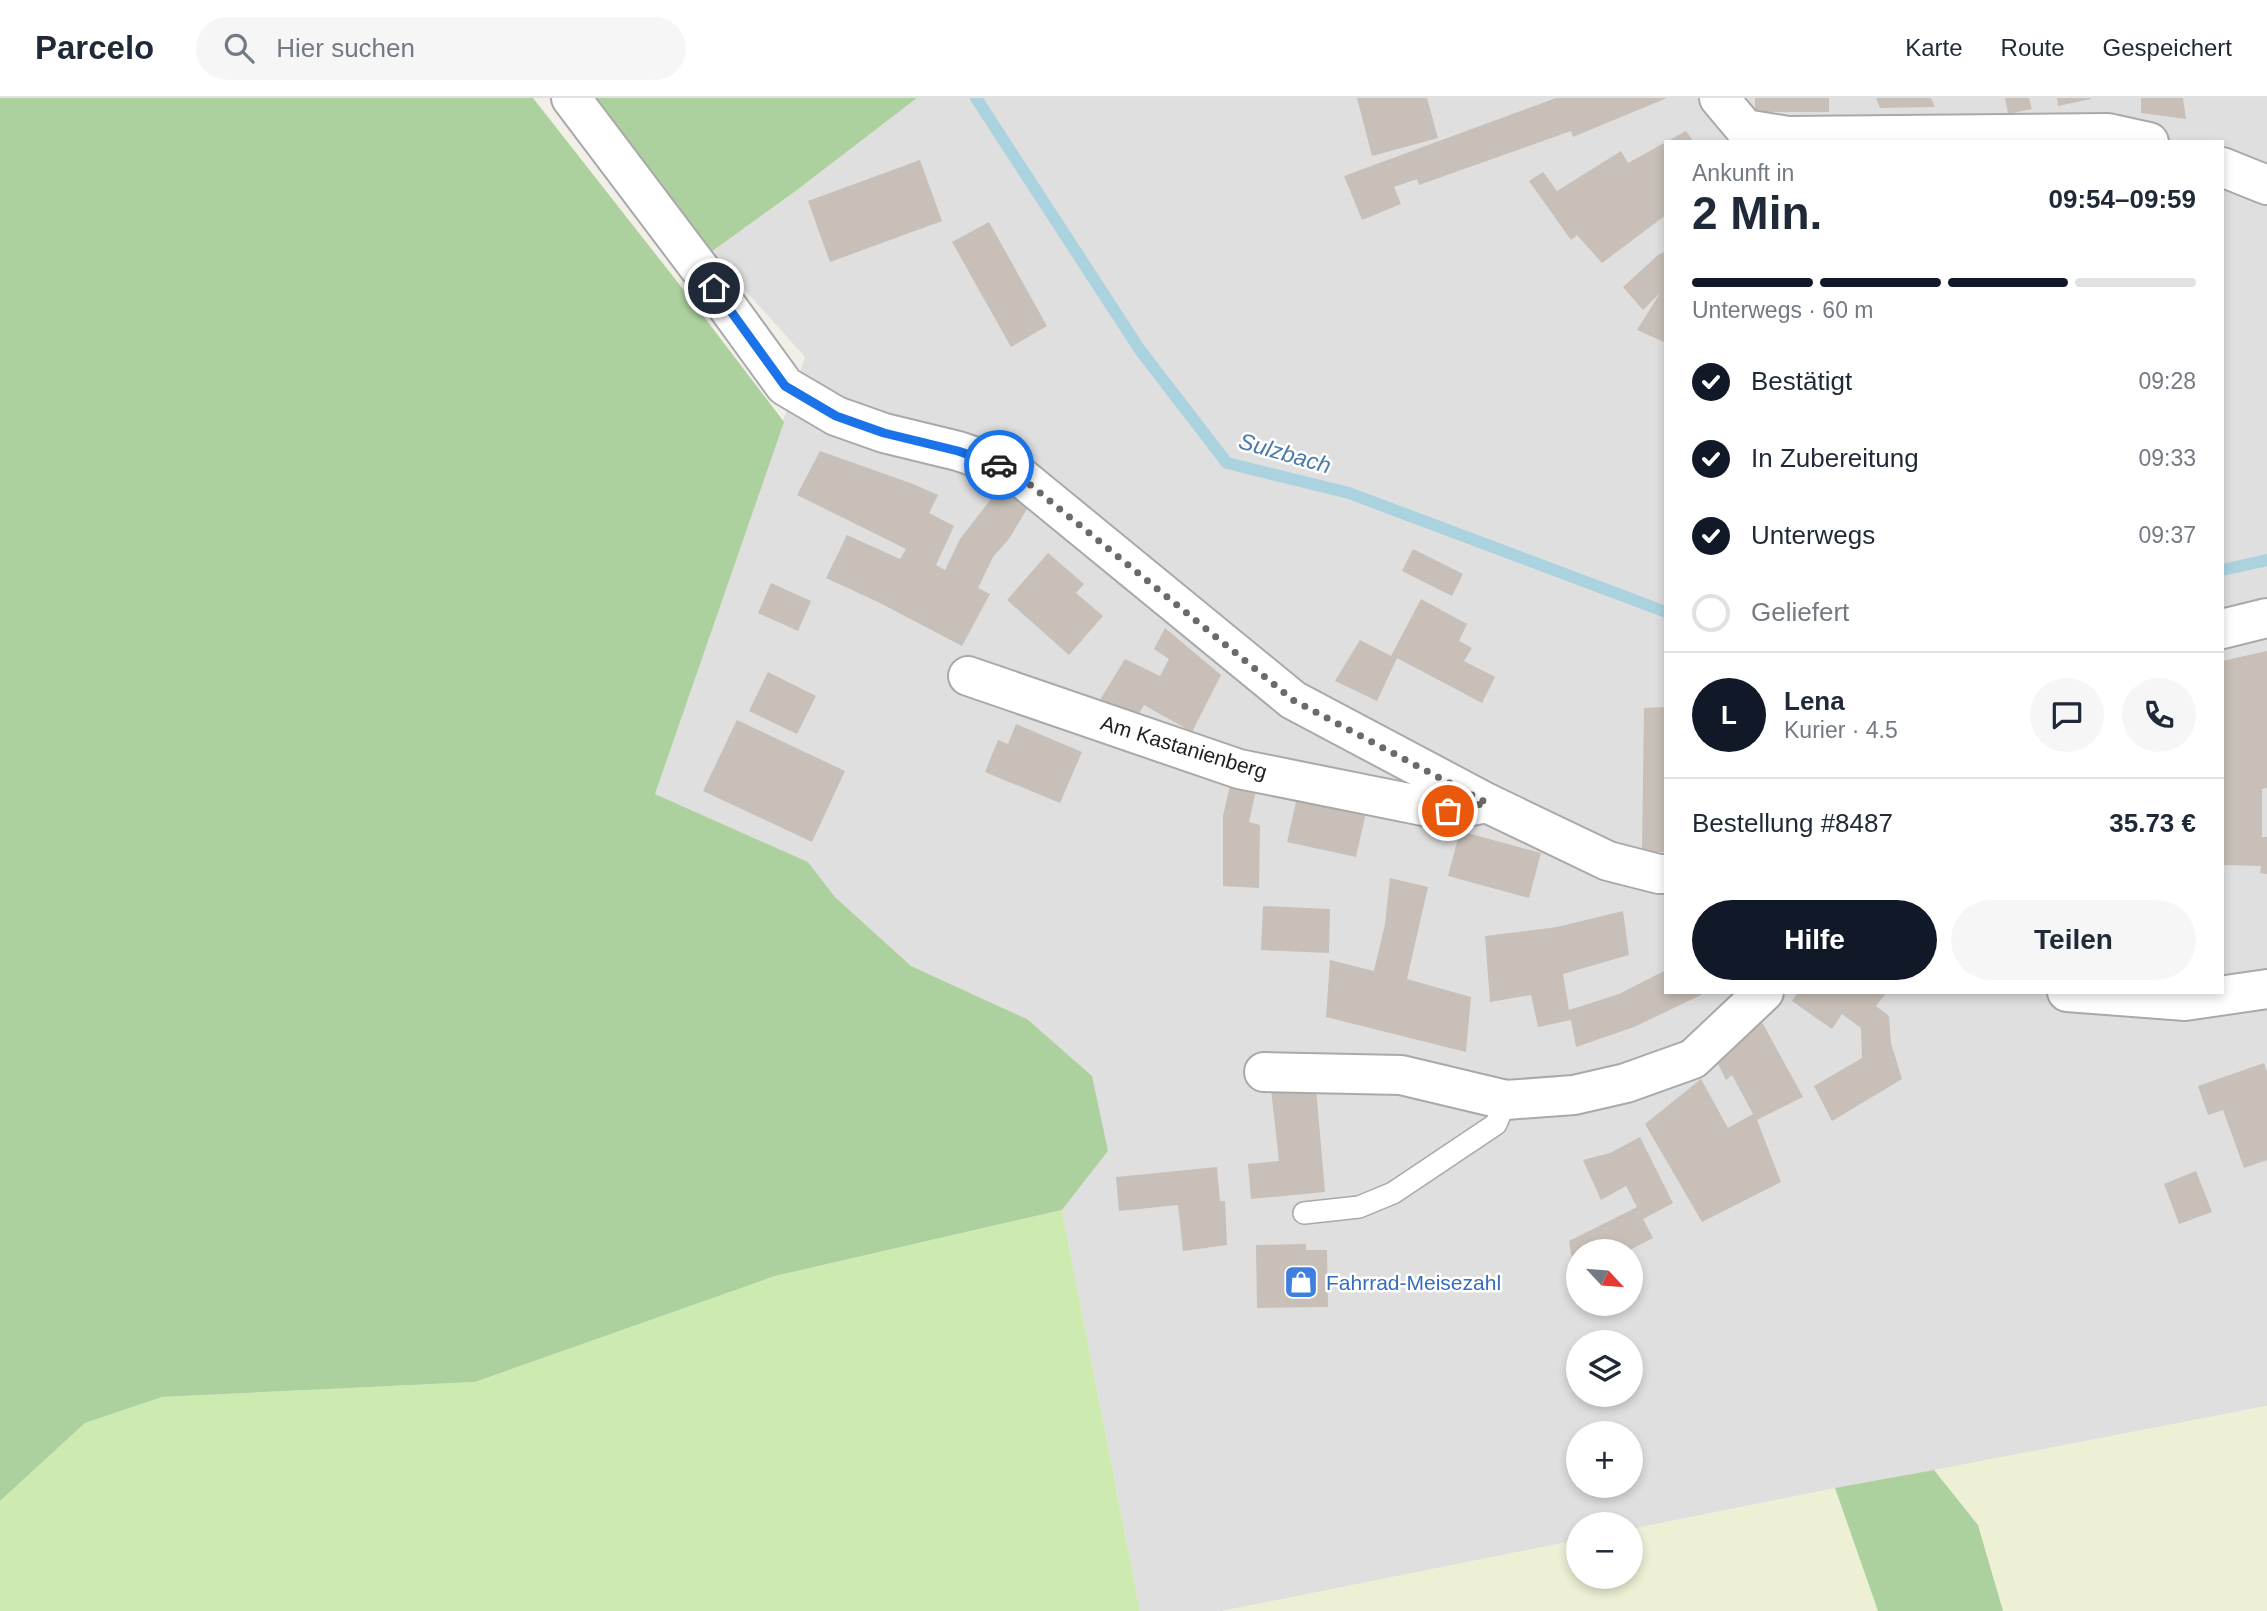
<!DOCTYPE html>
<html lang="de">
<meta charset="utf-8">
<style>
:root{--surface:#fff;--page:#f6f6f7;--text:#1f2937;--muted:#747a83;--line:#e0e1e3;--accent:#111827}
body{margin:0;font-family:Arial,sans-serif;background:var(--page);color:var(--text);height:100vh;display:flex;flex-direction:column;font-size:26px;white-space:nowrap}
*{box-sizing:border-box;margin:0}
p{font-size:23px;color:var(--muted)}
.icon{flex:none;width:38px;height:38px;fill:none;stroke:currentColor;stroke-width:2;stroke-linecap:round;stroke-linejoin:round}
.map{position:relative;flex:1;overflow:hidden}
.drawer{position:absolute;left:1664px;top:42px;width:560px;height:854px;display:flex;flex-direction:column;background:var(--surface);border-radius:0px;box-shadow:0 4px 10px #0003}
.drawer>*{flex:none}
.needle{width:46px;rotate:116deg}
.controls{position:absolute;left:1566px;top:1141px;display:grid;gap:14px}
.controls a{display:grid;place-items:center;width:77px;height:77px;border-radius:50%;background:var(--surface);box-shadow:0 4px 10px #0003;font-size:35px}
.pin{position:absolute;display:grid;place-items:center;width:60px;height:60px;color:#fff;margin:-30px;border:4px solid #fff;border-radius:50%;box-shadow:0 2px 7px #0007}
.courier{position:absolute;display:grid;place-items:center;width:70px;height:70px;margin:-35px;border:5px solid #1a73e8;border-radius:50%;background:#fff;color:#222;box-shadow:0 2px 9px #0007}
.headline em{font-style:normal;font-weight:800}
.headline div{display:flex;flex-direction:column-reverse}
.headline{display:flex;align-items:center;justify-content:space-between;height:119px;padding:0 28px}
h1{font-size:46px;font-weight:800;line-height:52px}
.bar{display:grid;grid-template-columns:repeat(4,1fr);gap:10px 7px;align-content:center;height:84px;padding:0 28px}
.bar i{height:9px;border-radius:5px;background:var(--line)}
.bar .active{background:var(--accent)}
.bar p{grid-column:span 4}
.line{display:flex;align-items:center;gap:18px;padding:0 28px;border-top:2px solid var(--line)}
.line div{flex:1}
.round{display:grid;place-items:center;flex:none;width:74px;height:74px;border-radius:37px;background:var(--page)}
ol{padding:0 28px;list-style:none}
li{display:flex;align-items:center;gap:21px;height:77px}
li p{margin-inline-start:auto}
li .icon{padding:7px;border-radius:50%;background:var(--accent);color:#fff;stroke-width:4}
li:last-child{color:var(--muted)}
li i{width:38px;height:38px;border:4px solid var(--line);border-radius:50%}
.action{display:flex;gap:14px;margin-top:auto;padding:14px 28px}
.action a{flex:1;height:80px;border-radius:42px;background:var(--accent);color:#fff;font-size:28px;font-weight:800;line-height:80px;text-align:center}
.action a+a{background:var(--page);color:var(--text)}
header{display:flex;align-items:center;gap:42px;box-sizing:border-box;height:98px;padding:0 35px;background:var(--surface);border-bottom:2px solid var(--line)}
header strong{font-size:33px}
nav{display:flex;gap:38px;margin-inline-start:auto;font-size:24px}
.search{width:490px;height:63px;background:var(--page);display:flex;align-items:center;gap:18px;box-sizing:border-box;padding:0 24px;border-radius:38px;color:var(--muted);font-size:26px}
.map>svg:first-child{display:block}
</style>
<header>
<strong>Parcelo</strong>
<div class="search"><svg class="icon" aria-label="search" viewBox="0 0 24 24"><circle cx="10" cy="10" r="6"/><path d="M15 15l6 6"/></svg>Hier suchen</div>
<nav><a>Karte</a><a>Route</a><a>Gespeichert</a></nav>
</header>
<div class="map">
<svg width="2267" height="1513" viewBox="0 0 2267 1513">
<rect width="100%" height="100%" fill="#f2efe9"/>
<path fill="#e0dfdf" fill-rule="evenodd" d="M917,0H2267V1308L1631,1431V1426H1578V1442L1222,1513H1140L1062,1112L1108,1053L1027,921L911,868L835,799L808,764L655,696L805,259L711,154L793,95ZM1666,44H2222V894H1666ZM1578,1153H1631V1206H1578ZM1578,1244H1631V1297H1578ZM1578,1335H1631V1388H1578Z"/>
<g fill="#eef0d5">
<polygon points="2267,1308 2267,1513 2003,1513 1978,1427 1934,1372"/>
<polygon points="1835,1390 1878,1513 1222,1513 1578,1442 1578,1479 1631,1479 1631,1431"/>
</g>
<polygon fill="#cdebb0" points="1062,1112 1140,1513 0,1513 0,1403 85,1325 162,1299 475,1284 775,1178"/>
<g fill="#add19e">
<polygon points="0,0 533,0 679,186 784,324 655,696 808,764 835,799 911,868 1027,921 1092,978 1108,1053 1062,1112 775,1178 475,1284 162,1299 85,1325 0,1403"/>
<polygon points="592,0 917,0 793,95 711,154"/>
<polygon points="1934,1372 1978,1427 2003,1513 1878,1513 1835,1390"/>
</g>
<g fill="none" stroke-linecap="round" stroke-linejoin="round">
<g stroke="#aad3df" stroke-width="12">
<polyline points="976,0 1140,252 1227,365 1349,395 1666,514"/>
<polyline points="2222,472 2267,462"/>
</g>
</g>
<g fill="#c7bfb8">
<polygon points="1357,0 1427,0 1438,40 1372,58"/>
<polygon points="1556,0 1667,0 1573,39 1571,33 1419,87 1417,81 1394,89 1401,106 1362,122 1344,78"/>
<rect x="1755" y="0" width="74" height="14"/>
<polygon points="1876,0 1931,0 1935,9 1880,10"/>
<polygon points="2005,0 2029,0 2032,11 2008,16"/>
<polygon points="2057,0 2091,0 2091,1 2058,8"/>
<polygon points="2141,0 2183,0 2186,21 2141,15"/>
<polygon points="1686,33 1694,44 1666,44"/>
<polygon points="1666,44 1666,117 1602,165 1577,137 1571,142 1529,83 1543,74 1557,93 1621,53 1628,65"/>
<polygon points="920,62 942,123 830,164 808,103"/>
<polygon points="989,124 1047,228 1011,249 952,144"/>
<polygon points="1666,153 1666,245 1637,232 1660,195 1643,212 1623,189 1658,157"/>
<polygon points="820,353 913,386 938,397 929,415 954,428 936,467 945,472 960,441 1001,388 1028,409 1009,441 993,459 978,490 990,496 962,548 878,504 826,480 847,437 900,461 906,451 797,397"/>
<polygon points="1413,451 1463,476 1452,498 1402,473"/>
<polygon points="1048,455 1084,486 1076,495 1103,518 1069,557 1007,502"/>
<polygon points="771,485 811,503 798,533 758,515"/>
<polygon points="1421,501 1467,526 1459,543 1472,550 1464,563 1495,579 1482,605 1397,560 1377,603 1335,583 1360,542 1391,558"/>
<polygon points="1165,530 1221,577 1192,634 1144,607 1137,619 1098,605 1125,561 1160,578 1169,561 1154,551"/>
<polygon points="2267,553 2267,690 2262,691 2262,739 2267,739 2267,776 2260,775 2261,768 2222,767 2222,563"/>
<polygon points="768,574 816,598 797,636 749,613"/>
<polygon points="1666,609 1666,754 1642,754 1644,610"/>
<polygon points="737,622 845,673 812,744 703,693"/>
<polygon points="1016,626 1082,654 1060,705 985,674 998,642 1008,646"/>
<polygon points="1231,683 1257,688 1249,724 1260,727 1259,790 1223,788 1223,718"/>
<polygon points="1298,695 1367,710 1356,759 1287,744"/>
<polygon points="1460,733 1541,755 1529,800 1448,778"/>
<polygon points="1390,780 1428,789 1407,881 1471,899 1466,954 1326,919 1330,862 1374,873 1385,826"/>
<polygon points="1263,808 1330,811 1329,855 1261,852"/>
<polygon points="1623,813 1629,857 1563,876 1569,912 1619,896 1666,872 1666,894 1700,894 1701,897 1634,929 1576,949 1571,922 1538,929 1531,897 1490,904 1485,838 1557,829"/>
<polygon points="1798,894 1887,894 1876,908 1889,918 1891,945 1902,981 1832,1023 1814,988 1862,960 1861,930 1842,916 1832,931 1792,903"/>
<polygon points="1762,924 1803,999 1757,1022 1781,1084 1702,1124 1645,1026 1701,981 1728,1030 1753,1016 1732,977 1726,982 1718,966"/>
<polygon points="2264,965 2267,974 2267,1062 2244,1070 2223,1012 2208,1017 2198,988"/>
<polygon points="1316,990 1325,1094 1251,1101 1248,1066 1279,1063 1271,991"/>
<polygon points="1640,1039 1673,1105 1643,1121 1653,1140 1628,1153 1606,1153 1605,1150 1599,1153 1578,1153 1578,1165 1573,1168 1569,1143 1637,1109 1626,1088 1601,1102 1583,1062 1610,1055"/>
<polygon points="1217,1069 1220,1103 1225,1103 1227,1147 1183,1153 1178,1107 1119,1113 1116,1079"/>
<polygon points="2196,1073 2212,1114 2179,1126 2164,1086"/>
<polygon points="1306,1146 1306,1152 1327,1152 1328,1209 1257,1210 1256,1147"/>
</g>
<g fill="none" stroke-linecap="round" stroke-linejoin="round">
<g stroke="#a9a9a9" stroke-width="24">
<polyline id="service" points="1304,1115 1359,1109 1393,1095 1496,1026 1506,1002"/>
</g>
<g stroke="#a9a9a9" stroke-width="42">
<g id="minor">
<polyline points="1719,0 1745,31 1788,38 2108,35 2149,44"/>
<polyline points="2222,69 2267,87"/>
<polyline points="968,578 1239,671 1448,713 1487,705"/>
<polyline points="2067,894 2185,903 2267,891"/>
<polyline points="1264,974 1401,977 1506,1002 1574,997 1626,985 1693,961 1764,894"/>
</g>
</g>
<g stroke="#a9a9a9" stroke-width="42">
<g id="tertiary">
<polyline points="571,0 700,171 785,288 836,318 884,335 958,353 1011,371 1293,602 1487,705 1608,763 1659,776 1666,776"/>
<polyline points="2222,531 2267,520"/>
</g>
</g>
<use href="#service" stroke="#fff" stroke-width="21"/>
<use href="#minor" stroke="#fff" stroke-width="38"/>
<use href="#tertiary" stroke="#fff" stroke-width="38"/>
</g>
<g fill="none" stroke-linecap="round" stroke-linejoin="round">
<polyline stroke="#6b6a68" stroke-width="7" stroke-dasharray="0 12.6" points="999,367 1011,371 1293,602 1487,705 1448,713"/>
<polyline stroke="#1a73e8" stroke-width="9" points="714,190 785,288 836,318 884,335 958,353 999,367"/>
</g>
<defs>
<g id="shop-square" transform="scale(1.75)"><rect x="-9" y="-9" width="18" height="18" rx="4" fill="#3f7fe0" stroke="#fff"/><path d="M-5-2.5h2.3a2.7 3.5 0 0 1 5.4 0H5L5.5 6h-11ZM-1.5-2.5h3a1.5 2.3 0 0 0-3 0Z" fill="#fff"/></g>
</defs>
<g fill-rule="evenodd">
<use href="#shop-square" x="1301" y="1184"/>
</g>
<g text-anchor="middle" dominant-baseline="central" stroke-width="5" stroke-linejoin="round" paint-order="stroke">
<g font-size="21" fill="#222" stroke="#fff">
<text transform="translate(1184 649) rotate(17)">Am Kastanienberg</text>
</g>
<g font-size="21" fill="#366cbe" stroke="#fff" text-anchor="start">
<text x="1326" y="1184">Fahrrad-Meisezahl</text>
</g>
<g font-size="23" font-style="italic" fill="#4a7aab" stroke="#fff">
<text transform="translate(1285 355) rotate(16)">Sulzbach</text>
</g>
</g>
</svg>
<div class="controls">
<a><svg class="needle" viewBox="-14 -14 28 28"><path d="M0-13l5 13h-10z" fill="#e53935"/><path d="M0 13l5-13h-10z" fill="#747a83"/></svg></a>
<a><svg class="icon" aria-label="layers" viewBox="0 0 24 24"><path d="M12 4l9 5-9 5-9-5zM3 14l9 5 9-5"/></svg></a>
<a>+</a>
<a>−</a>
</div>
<div class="pin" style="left:1448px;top:713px;background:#ea580c"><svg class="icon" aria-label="bag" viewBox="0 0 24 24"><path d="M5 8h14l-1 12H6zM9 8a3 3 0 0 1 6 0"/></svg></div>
<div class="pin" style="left:714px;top:190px;background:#1f2937"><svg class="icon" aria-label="home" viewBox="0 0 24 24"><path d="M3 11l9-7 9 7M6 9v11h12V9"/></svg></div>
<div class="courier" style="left:999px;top:367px"><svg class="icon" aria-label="car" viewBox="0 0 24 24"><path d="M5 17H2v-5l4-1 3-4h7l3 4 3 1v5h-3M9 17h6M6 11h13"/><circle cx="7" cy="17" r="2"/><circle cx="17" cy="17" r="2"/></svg></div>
<section class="drawer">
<div class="headline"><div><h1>2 Min.</h1><p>Ankunft in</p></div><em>09:54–09:59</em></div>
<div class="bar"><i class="active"></i><i class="active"></i><i class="active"></i><i></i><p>Unterwegs · 60 m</p></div>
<ol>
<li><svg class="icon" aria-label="check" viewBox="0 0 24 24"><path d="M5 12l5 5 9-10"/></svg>Bestätigt<p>09:28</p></li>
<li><svg class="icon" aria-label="check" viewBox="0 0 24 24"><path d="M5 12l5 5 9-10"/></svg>In Zubereitung<p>09:33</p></li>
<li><svg class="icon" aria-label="check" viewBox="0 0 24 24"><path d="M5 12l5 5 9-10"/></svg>Unterwegs<p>09:37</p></li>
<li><i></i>Geliefert</li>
</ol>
<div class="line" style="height:126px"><b class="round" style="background:var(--accent);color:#fff">L</b><div><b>Lena</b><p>Kurier · 4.5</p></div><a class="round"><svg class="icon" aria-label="chat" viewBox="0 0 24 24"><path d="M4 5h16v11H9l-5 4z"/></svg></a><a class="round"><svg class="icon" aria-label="phone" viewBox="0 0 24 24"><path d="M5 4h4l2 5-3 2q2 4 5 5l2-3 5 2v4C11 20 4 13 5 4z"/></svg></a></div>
<div class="line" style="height:91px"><div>Bestellung #8487</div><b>35.73 €</b></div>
<div class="action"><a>Hilfe</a><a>Teilen</a></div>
</section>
</div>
